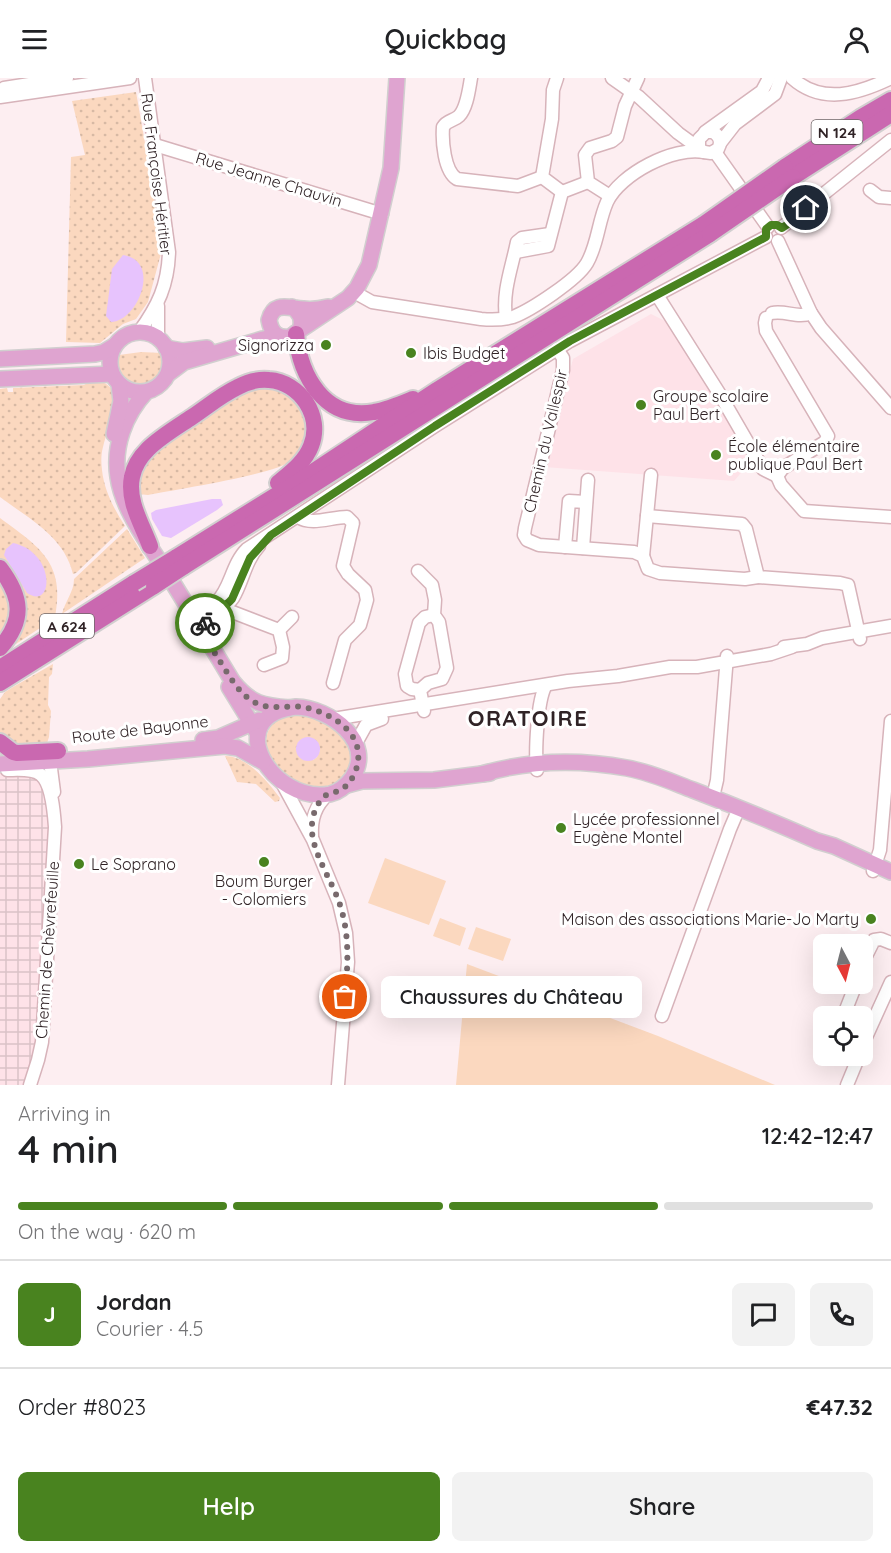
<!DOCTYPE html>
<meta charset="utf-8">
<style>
:root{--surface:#fff;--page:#f2f2f2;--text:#202124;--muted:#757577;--line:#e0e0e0;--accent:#49831f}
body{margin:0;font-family:Quicksand,sans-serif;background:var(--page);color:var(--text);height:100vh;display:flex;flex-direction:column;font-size:22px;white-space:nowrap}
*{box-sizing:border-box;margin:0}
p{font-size:20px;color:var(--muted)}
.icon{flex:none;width:33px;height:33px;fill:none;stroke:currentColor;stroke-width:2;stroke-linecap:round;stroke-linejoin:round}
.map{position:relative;height:1007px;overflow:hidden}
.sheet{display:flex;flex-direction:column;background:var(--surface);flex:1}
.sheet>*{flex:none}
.needle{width:39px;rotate:173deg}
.controls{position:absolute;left:813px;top:856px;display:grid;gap:12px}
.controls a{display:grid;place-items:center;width:60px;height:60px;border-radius:9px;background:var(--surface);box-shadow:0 6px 24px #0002;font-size:30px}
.pin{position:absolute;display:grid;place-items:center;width:51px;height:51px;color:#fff;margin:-26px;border:3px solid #fff;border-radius:50%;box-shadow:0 2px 6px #0007}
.courier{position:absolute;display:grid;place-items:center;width:60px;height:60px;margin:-30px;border:4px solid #49831f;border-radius:50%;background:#fff;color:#222;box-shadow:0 2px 8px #0007}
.bubble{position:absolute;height:42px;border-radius:9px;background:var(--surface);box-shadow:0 6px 24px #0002;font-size:20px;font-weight:600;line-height:42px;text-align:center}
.overview em{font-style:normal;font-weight:600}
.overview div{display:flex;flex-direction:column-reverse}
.overview{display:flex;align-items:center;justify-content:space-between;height:102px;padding:0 18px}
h1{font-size:39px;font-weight:600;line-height:45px}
.bar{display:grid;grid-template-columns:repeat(4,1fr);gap:9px 6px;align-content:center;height:72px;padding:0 18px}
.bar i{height:8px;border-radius:4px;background:var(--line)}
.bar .current{background:var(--accent)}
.bar p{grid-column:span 4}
.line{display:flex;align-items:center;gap:15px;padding:0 18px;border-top:2px solid var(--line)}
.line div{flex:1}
.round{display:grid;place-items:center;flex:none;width:63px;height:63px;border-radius:9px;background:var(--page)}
.primary-button{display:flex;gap:12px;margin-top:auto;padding:12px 18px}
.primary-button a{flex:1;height:69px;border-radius:9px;background:var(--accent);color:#fff;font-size:24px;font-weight:600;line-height:69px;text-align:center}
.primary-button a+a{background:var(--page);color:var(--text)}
header{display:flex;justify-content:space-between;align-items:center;height:78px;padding:0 18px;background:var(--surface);font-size:27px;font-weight:600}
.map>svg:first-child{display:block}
</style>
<header><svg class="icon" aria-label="menu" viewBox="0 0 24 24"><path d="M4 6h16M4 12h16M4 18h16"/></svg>Quickbag<svg class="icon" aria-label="person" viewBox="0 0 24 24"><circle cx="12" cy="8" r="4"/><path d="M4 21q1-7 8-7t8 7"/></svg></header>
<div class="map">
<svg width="891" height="1007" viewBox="0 0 891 1007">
<defs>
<pattern id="industrial-grid" width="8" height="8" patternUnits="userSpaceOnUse" patternTransform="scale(1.5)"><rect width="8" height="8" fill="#fee2e8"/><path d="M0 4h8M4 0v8" fill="none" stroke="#dac2c7"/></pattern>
<pattern id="grass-dots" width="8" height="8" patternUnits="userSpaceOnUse" patternTransform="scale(1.5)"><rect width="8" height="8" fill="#fbd8bf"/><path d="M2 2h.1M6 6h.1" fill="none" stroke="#d7b9a4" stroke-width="1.8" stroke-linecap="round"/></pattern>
</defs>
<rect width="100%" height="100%" fill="#fdeef1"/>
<polygon fill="#fee2e8" points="651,236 673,247 752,382 734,403 544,389 573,281"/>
<polygon fill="url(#industrial-grid)" points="0,694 14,694 38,699 47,720 51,832 42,964 30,1007 0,1007"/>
<g fill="url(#grass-dots)" fill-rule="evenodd">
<polygon points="136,14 163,168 148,224 136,241 123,246 100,265 66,264 71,79 85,77 72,23"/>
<path d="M141,274L162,275C174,315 110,317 119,277Z"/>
<path d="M91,303C131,302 108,347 103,369C101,376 101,385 102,392C104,412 114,431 125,448L76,495L73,496C64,458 29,441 0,419V311L7,310L8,314H13V310L84,307Z"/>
<path d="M264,309C283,311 294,319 304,336C309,344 307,354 303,362C300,368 297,377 292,382C279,396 173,412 148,417L138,416C139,408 139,396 143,389C161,361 231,315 264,309Z"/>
<path d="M0,440C39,469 66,484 55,540L16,566L13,564L16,557L0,484Z"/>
<path d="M127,451L145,480L62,536C65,523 74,514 74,501Z"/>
<path d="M0,500C14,527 15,534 0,560Z"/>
<polygon points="53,586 52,596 49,599 48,627 51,633 49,659 45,671 28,672 6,663 0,654 0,621 5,614 13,609"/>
<path d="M307,635C318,641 332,646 340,654C363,676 346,714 313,709C300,707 287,697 276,690C272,685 271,682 269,676C263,659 267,652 279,638ZM299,663L320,672L317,679L313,682L296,671Z"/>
<path d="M225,678C247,678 267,703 280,720L279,723L275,724L256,706L237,704Z"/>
</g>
<g fill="#fbd8bf">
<polygon points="385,780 446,803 429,847 368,825"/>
<polygon points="440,840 466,850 460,868 433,858"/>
<polygon points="476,849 511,861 503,883 468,871"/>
<polygon points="467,886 658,958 775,1007 456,1007"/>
</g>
<g fill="#e7c3fd">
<path d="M123,177C162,183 138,243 111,244L106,238L112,191Z"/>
<polygon points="212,421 221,421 223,427 217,432 171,460 162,458 152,441 151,435 156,432"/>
<path d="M13,465C56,474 54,533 27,515L4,477L6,471Z"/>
<circle cx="308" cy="671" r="12"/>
</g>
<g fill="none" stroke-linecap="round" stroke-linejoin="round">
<g stroke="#d7b3ba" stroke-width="15">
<g id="minor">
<path d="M471,0C469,11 467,30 459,38C454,43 447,42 443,49C442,63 444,93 457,101L518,108L542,99"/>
<polyline points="557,0 553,12 552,41 542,99 562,114"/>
<path d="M612,0L639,19L678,55L704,74L711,75L718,71C722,64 720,58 713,54H706L699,61V69"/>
<path d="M792,0C822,27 858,16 891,0"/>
<polyline points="4,10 67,0"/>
<polyline points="0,19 130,0"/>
<polyline points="705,54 762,13 769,0"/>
<polyline points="721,64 735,46 775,16 781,0"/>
<polyline points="155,67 382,136"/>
<polyline points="715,74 768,149"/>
<polyline points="870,112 879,119 891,120"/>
<polyline points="610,118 588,104 585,77 590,70 612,63 617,59 625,28 638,0"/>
<polyline points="781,150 891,62"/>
<polyline points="778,163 811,235 821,250 891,330"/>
<polyline points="516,174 548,168 562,114 588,104"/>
<path d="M354,214L372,224L481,241C491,242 502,242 513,239C531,232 577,202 587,185C598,166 598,144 607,124C620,96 674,68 704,74"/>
<polyline points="657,217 719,315 763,391 777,398"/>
<polyline points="158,228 158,261"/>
<path d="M772,235C786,232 798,241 811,235"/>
<path d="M506,240C502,214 512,189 517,164L522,160L550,156"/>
<polyline points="766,240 765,245 766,253 828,358 825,364 783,390 777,398"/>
<path d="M139,254C158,228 168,207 169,174L145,0"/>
<polyline points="557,271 563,280 563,292 525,450 524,457 527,462 539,467 634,474 643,478 648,491 660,495 745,501 758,499"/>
<polyline points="777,398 781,407 804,433 891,439"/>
<polyline points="647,438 742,446 746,451 758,499 840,505 848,507 860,561"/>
<path d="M298,439C312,448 331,439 347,439L353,445L343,488L348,496L365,512L367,522L360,547L345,562L333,605"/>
<polyline points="565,469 569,423 586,424"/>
<polyline points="583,470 588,402"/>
<polyline points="643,478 651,397"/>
<polyline points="418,493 432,507 435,522 434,537 439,544 447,590 442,601 428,605 420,612 424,633"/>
<path d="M185,524C232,542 224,493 247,471L435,348L570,263L766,159"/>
<polyline points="220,527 222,530 279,552 283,569 282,580 264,587"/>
<polyline points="279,552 292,539"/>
<path d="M206,560C199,532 222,537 233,520C243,503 245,483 259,468"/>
<polyline points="784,569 807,566 822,560 891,548"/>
<polyline points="420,612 412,611 407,608 405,596 419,545 425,539 434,537"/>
<polyline points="333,641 568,603 618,598 670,589 697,589 771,576 792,569"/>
<polyline points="356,665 366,647 382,641"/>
<path d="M7,692C17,692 33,690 41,697C52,706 54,735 55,749L42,964L38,982L30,1007"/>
<path d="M537,692C535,674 537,622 546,607"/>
<polyline points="281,703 313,762 339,825 346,855 348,884 338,1007"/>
<polyline points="54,714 50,683 58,679"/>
<polyline points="713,719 717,702 727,578"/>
<path d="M312,758C311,741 315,728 328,716"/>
<polyline points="873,793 880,772 891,643"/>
<polyline points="862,886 874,862 881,861 891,865"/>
<polyline points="662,938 730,751 739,730"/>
<polyline points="843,939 856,906"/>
<polyline points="862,968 891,904"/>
<polyline points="847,1007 859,978"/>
</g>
</g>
<g stroke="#d1cfcf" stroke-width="18">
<g id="major">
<path d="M292,229C301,235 303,242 300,252L290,259C277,261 271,254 269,242C274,223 288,230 303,231C311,232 320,231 328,229"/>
<polyline points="300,252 348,220 357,210 369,187 391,90 397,0"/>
<circle cx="140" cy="284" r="30"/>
<polyline points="166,270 183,273 207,270"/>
<polyline points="0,281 95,276 104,274 114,268"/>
<polyline points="168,296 184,284 263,261 278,258"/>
<polyline points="0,301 112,296"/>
<path d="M146,314C125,337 113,368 118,399C123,434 150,467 168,497C190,532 211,568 233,604C251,626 263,628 290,630"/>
<polyline points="114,356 121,323 119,306"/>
<polyline points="229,609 258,656"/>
<path d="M296,629C330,630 376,664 352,700C346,708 339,714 330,716C272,727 219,638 296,629Z"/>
<polyline points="203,662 218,660 259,642"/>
<polyline points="0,686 88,681 225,668 238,670 263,684"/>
<path d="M482,696C530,682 578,681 627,690C650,694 672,704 693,712C735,728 776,745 817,763L834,768L891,794"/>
<polyline points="347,707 362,703 434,702 490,695"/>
</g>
</g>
<g stroke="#d1cfcf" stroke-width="20">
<g id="highway">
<polyline points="785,89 860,40 891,22"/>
<polyline points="793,99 891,36"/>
<path d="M296,256C300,297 324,343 374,334C387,332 401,326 413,321"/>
<path d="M150,468C142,446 127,423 132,399C134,388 140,379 148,371C160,359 177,349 192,339C207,329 221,317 238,309C247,304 258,301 269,302C300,304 323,338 311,368C305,384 290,395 278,405"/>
<polyline points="175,480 299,403 437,312 704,146"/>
<polyline points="183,489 710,156"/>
<path d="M0,490C22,519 25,542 0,570"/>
<polyline points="0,590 134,505"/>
<polyline points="0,605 154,508"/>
<polyline points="0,664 13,674 17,675 58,673"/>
</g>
</g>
<use href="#minor" stroke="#fff" stroke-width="12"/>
<use href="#major" stroke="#dfa4d0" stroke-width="15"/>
<use href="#highway" stroke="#ca68b0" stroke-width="16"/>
<g stroke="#d1cfcf" stroke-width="20" stroke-linecap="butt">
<g id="highway-bridge">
<polyline points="704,146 785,89"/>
<polyline points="710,156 793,99"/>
<polyline points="134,505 175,480"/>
<polyline points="154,508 183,489"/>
</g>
</g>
<use href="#highway-bridge" stroke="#ca68b0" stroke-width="16"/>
</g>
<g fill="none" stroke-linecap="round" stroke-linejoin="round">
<path stroke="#786a6d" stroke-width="6" stroke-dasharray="0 10.8" d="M205,545C204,560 212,570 219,582C230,598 239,618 258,626C273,632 288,627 303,629C322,632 347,645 355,663C363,679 356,702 341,712C337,714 332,714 328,716C318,721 312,737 312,747C310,771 331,801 339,824C350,855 348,887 345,919"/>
<path stroke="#49831f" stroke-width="8" d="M205,545C211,533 224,531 232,521L250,480L271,457L435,348L570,263L766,159V151L771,147H777L782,150L794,142L806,130"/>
</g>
<g fill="#49831f" stroke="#fff" stroke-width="2">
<circle cx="326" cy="267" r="6"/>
<circle cx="411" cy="275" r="6"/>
<circle cx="641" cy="327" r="6"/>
<circle cx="716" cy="377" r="6"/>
<circle cx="561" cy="750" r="6"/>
<circle cx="264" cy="784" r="6"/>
<circle cx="79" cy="786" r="6"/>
<circle cx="871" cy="841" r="6"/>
</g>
<g text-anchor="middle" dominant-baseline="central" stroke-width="6" stroke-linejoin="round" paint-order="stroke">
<g fill="#fff" stroke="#6e6567" stroke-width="1.5">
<rect x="811.5" y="42" width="51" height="24" rx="4.5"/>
<rect x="40" y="536" width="54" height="24" rx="4.5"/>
</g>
<g font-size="15" font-weight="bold" fill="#302326">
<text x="837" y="54">N 124</text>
<text x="67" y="548">A 624</text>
</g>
<g font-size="16" fill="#302326" stroke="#fff">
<text transform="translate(157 96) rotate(83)">Rue Françoise Héritier</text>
<text transform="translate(269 101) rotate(17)">Rue Jeanne Chauvin</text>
<text transform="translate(545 363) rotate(-77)">Chemin du Vallespir</text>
<text transform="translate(140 651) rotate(-7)">Route de Bayonne</text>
<text transform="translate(47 872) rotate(-86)">Chemin de Chèvrefeuille</text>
</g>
<g font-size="16" fill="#302326" stroke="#fff" text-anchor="start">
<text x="314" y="267" text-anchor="end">Signorizza</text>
<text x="423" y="275">Ibis Budget</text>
<text x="653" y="318">Groupe scolaire<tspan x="653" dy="18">Paul Bert</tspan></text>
<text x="728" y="368">École élémentaire<tspan x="728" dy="18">publique Paul Bert</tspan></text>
<text x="573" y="741">Lycée professionnel<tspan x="573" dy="18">Eugène Montel</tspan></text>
<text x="91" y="786">Le Soprano</text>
<text x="264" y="803" text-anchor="middle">Boum Burger<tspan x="264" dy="18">- Colomiers</tspan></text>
<text x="859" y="841" text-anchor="end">Maison des associations Marie-Jo Marty</text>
</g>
<g font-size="22" font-weight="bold" letter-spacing="1.5" fill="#302326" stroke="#fff">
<text x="528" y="640">ORATOIRE</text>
</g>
</g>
</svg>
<div class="controls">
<a><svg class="needle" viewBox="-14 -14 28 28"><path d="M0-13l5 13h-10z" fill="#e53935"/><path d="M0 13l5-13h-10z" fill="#757577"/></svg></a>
<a><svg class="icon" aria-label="locate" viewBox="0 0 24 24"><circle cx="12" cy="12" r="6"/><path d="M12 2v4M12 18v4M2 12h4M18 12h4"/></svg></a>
</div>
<div class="pin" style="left:345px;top:919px;background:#ea580c"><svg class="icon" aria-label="bag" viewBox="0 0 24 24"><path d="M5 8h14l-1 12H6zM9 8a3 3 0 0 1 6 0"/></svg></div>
<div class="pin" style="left:806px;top:130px;background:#1f2937"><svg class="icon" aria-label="home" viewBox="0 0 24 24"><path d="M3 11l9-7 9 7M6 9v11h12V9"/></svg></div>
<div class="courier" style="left:205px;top:545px"><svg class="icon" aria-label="bike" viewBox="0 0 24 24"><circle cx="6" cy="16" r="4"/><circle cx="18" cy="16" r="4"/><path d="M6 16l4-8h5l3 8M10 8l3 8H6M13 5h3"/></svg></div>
<div class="bubble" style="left:381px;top:898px;width:261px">Chaussures du Château</div>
</div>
<section class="sheet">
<div class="overview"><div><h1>4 min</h1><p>Arriving in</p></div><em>12:42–12:47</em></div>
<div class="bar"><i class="current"></i><i class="current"></i><i class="current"></i><i></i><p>On the way · 620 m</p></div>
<div class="line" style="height:108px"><b class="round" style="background:var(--accent);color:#fff">J</b><div><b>Jordan</b><p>Courier · 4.5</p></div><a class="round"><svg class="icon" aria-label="chat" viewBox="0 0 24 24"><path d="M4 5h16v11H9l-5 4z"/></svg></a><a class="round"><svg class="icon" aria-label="phone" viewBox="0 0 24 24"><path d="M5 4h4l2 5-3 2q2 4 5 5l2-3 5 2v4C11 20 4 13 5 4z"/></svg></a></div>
<div class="line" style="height:78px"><div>Order #8023</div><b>€47.32</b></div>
<div class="primary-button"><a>Help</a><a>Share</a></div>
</section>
